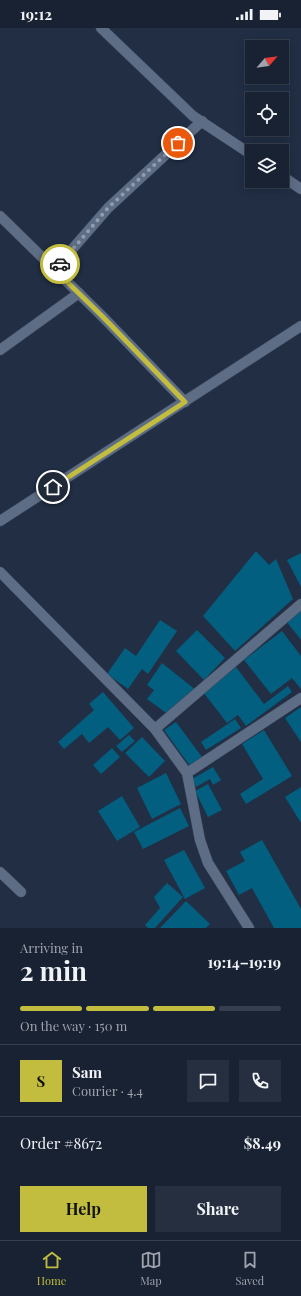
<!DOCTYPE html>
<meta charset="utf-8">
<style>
:root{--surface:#192233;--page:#262f3f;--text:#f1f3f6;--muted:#9fa4ac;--line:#373f4e;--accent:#c2bd3f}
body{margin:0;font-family:"Playfair Display",serif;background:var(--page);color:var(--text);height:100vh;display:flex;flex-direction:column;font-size:15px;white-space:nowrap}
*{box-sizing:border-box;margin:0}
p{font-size:13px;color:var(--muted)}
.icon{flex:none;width:22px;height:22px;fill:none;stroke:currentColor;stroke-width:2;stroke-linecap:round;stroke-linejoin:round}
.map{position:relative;height:900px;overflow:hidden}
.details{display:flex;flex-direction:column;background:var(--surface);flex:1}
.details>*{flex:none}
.needle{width:26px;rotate:62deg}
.controls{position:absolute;left:245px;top:12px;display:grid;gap:8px}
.controls a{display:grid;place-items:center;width:44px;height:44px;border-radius:0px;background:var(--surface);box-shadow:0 2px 10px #0003,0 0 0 1px var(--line);font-size:20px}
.pin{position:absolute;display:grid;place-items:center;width:34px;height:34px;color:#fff;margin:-17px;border:2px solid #fff;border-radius:50%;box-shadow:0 1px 4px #0007}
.courier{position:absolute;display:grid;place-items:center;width:40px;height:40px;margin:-20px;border:3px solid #c2bd3f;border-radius:50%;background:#fff;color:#222;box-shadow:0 1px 5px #0007}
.summary em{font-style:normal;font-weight:700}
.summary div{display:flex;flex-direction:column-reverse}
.summary{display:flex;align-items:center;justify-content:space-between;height:68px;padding:0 20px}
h1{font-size:26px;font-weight:700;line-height:30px}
.bar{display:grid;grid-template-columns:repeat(4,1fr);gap:6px 4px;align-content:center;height:48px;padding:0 20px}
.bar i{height:5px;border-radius:3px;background:var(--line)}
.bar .current{background:var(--accent)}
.bar p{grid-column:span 4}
.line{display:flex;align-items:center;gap:10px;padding:0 20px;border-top:1px solid var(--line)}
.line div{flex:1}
.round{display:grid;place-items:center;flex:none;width:42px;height:42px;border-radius:0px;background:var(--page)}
.button{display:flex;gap:8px;margin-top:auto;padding:8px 20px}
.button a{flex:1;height:46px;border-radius:0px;background:var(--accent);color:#111;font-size:16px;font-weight:700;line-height:46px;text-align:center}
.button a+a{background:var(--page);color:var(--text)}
.status{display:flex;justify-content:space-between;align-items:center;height:28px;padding:0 20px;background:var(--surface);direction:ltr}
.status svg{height:11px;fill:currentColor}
.dock{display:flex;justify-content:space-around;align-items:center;height:56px;border-top:1px solid var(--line);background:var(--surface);font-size:11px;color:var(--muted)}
.dock a{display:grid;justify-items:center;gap:2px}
.dock .current{color:var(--accent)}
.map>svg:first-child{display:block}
</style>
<div class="status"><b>19:12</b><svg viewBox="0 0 49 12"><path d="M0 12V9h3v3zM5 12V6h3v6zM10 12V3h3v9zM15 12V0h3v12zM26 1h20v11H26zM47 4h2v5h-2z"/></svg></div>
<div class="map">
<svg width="301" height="900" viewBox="0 0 301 900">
<rect width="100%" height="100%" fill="#212e44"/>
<g fill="#025f7f">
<polygon points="256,523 269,537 276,531 293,571 235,623 203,588"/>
<polygon points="301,525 301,559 287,532"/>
<polygon points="301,582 301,612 286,593"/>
<polygon points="160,592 177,603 148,646 142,641 128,661 107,646 125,620 136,628"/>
<polygon points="197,602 225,630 204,652 176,623"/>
<polygon points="282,603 301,628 301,661 292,650 271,666 244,632"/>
<polygon points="162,635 196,662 169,687 147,671 154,662 147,657"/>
<polygon points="236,639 264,676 288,658 292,664 246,698 238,687 227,695 203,664"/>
<polygon points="103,664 134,700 120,712 108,699 89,715 82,706 64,721 58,714 94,682 89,676"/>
<polygon points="301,679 301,714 285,690"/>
<polygon points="235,691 241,700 206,722 201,714"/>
<polygon points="176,694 202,729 190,738 164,702"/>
<polygon points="264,702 292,748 246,776 240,766 263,751 242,716"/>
<polygon points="129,707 135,713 122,724 116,718"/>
<polygon points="142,709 165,733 149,749 125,725"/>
<polygon points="112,720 120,729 101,746 93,737"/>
<polygon points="213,739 221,752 213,757 210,751 196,759 192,751"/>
<polygon points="166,745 181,776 152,791 137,760"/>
<polygon points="208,756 222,782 208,789 195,763"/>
<polygon points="301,759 301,795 285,769"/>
<polygon points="122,768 140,799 117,813 98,783"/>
<polygon points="180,780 189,798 143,821 134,804"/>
<polygon points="262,812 301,881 301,900 274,900 252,860 239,867 226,843 245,833 240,824"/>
<polygon points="184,822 205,860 185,871 164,832"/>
<polygon points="167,855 183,869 155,900 148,900 145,897 160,880 154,869"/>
<polygon points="186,873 210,896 206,900 160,900"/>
</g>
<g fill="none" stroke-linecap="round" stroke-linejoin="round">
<g stroke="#414c5e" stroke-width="11">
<g id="street">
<polyline points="101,0 193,88 252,127"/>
<polyline points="282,148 301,161"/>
<polyline points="0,188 102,288 185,374"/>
<polyline points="55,241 108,180 202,93"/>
<polyline points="0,322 79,265"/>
<polyline points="0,544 155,701 187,745 200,812 208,835 249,900"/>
<polyline points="155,701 301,576"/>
<polyline points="187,745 301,670"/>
<polyline points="0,844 21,864"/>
</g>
</g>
<g stroke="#414c5e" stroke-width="11">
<polyline id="secondary" points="0,493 301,298"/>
</g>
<use href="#street" stroke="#5e6d86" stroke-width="10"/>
<use href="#secondary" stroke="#5e6d86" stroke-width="10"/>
</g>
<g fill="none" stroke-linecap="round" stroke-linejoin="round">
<polyline stroke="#919cad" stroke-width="4" stroke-dasharray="0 7.2" points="60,236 108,180 178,115"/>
<polyline stroke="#c2bd3f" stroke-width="5" points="53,459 185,374 102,288 55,242 60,236"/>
</g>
</svg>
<div class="controls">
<a><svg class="needle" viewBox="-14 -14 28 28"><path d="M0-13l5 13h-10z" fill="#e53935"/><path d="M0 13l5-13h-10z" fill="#9fa4ac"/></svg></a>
<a><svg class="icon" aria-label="locate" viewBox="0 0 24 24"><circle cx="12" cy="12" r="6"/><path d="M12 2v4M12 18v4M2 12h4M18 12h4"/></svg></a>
<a><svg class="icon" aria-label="layers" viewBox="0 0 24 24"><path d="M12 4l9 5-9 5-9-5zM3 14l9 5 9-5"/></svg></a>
</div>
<div class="pin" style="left:178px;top:115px;background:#ea580c"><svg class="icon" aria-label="bag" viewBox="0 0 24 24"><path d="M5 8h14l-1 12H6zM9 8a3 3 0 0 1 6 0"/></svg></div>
<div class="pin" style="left:53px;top:459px;background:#1f2937"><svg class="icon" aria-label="home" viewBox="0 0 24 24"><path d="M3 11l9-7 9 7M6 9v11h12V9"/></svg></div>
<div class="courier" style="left:60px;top:236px"><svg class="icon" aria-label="car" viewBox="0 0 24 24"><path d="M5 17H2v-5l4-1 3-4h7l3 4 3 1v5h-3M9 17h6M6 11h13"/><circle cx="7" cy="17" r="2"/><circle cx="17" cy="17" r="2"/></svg></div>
</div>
<section class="details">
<div class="summary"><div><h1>2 min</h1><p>Arriving in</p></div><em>19:14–19:19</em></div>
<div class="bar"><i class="current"></i><i class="current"></i><i class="current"></i><i></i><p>On the way · 150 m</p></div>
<div class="line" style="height:72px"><b class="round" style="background:var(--accent);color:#111">S</b><div><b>Sam</b><p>Courier · 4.4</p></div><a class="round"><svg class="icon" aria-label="chat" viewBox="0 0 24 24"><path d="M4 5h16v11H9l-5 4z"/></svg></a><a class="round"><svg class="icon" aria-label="phone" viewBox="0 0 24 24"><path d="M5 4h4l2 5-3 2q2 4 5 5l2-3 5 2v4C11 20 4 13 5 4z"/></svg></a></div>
<div class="line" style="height:52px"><div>Order #8672</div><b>$8.49</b></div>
<div class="button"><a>Help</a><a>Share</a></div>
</section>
<nav class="dock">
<a class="current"><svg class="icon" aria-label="home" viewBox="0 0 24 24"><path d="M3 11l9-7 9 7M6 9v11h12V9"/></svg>Home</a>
<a><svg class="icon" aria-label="map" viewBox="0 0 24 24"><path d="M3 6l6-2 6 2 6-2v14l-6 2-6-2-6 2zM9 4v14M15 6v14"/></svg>Map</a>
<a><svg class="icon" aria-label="saved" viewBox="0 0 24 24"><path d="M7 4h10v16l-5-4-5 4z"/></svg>Saved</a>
</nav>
